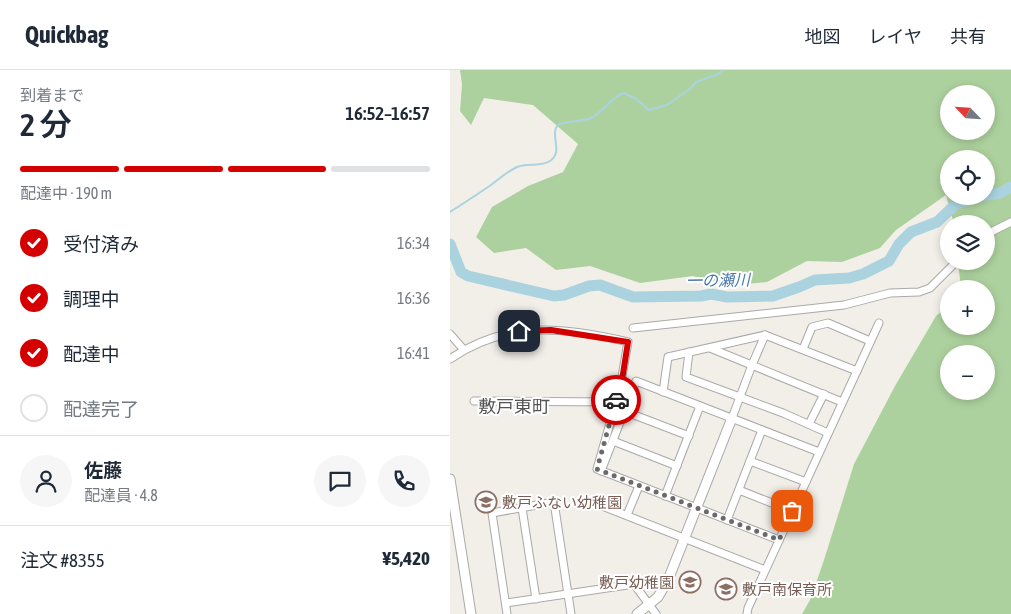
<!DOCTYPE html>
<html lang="ja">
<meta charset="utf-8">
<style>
:root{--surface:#fff;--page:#f6f6f7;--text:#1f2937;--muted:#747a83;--line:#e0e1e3;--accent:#d40000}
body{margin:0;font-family:"Asap Condensed","Noto Sans JP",sans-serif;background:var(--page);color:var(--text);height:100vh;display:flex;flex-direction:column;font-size:19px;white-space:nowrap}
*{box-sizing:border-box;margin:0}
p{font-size:16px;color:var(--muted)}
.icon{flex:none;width:28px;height:28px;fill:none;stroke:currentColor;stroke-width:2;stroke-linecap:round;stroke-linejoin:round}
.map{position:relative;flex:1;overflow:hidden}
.sheet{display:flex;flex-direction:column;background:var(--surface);width:450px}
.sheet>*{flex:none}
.needle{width:32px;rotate:295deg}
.fabs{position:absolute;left:490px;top:15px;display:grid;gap:10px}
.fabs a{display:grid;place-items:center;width:55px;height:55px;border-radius:50%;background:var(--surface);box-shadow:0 2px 8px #0003;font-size:25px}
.pin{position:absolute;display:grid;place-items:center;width:42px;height:42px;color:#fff;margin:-21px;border-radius:10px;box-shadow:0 2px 8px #0006}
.courier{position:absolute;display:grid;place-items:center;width:50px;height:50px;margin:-25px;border:4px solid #d40000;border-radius:50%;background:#fff;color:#222;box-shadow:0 1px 6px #0007}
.overview em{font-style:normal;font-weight:600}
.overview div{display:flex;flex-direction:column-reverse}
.overview{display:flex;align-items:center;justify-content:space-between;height:85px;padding:0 20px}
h1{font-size:32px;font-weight:600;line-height:38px}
.bar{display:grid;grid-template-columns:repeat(4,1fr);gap:8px 5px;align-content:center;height:60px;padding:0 20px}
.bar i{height:6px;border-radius:4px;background:var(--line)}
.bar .active{background:var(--accent)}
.bar p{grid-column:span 4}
.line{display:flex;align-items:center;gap:12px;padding:0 20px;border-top:1px solid var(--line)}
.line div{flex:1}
.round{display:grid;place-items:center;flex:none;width:52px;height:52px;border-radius:26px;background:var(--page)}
ol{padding:0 20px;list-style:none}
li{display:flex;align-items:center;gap:15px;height:55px}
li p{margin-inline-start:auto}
li .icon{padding:5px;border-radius:50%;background:var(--accent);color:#fff;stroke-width:4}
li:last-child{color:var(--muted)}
li i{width:28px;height:28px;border:2px solid var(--line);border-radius:50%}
header{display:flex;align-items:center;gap:30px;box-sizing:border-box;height:70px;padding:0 25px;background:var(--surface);border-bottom:1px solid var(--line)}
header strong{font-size:24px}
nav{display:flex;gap:28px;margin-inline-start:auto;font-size:18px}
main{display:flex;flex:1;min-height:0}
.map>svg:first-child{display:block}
</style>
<header>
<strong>Quickbag</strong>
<nav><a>地図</a><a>レイヤ</a><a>共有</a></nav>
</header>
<main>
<section class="sheet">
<div class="overview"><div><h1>2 分</h1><p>到着まで</p></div><em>16:52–16:57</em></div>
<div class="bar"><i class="active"></i><i class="active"></i><i class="active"></i><i></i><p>配達中 · 190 m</p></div>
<ol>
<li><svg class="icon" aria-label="check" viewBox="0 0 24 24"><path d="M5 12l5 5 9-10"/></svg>受付済み<p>16:34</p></li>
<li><svg class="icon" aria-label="check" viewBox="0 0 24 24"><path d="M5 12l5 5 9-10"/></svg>調理中<p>16:36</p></li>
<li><svg class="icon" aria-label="check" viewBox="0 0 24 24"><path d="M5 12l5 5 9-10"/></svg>配達中<p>16:41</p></li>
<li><i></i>配達完了</li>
</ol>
<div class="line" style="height:90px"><a class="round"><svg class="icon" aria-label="person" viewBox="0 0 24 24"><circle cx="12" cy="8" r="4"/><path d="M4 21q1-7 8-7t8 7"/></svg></a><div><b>佐藤</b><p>配達員 · 4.8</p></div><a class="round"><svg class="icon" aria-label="chat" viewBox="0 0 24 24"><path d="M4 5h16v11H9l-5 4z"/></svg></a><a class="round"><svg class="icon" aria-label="phone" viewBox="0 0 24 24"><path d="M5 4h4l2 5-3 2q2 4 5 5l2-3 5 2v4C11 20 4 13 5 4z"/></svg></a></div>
<div class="line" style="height:65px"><div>注文 #8355</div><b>¥5,420</b></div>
</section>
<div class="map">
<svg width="561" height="544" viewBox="0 0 561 544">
<rect width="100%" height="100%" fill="#f2efe9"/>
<path fill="#add19e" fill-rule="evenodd" d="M10,0H561V544H352L360,530L374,490L404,394L445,316L486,246L499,235V256H536V219H511L508,191H536V154H504L496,125L446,160L430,178L392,192L357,191L317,212L276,216L243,206L190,213L140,196L106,200L76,178L44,183L26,167L42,137L78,116L113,102L128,74L83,35L34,28L21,55L10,41L12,14ZM499,24H536V61H499ZM499,89H536V126H499ZM499,284H536V321H499Z"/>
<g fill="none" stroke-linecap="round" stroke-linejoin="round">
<path stroke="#aad3df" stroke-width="2" d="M0,142C14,133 28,124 41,115C49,109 58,101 67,97C77,93 91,97 100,91C114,82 99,64 108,55C113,51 133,52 141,48C154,42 160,27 174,23L186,29L199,40L217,35L241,18L246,12L268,4L273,0"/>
<g stroke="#aad3df" stroke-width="11">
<polyline points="536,125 550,123 561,117"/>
<polyline points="0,174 11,202 18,206 104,226 114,225 139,216 150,215 183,227 251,226 261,224 277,227 323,226 349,217 365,210 399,208 413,204 439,191 449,174 461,162 487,152 506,134 532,126"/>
</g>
<g stroke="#a9a9a9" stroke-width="9">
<g id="minor">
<polyline points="536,167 543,161 561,152"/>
<polyline points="183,258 394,235 440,223 469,222 480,218 507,191"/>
<polyline points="0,264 14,280"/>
<polyline points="260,278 392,332"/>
<polyline points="353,279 362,257 378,253 420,271"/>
<polyline points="239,282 236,307 333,343 378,363"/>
<path d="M0,289C57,250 114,257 178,272L170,318L147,399L329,470"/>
<polyline points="213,322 218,287 315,265 407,301"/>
<polyline points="24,331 166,332"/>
<polyline points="174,341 239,366"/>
<polyline points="282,348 302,295 315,265"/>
<polyline points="359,354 374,324"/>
<polyline points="163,371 227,396"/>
<polyline points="300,391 356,412"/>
<polyline points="151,401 186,311 369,382"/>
<polyline points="289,420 342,441"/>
<polyline points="215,426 250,336"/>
<polyline points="142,432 315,500"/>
<polyline points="72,438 86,529"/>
<polyline points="177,445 189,416"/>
<polyline points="277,450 312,360"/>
<polyline points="56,533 184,514 206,544"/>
<polyline points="57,544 42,443 104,432 121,544"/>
<polyline points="297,544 298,538 429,253"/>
</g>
</g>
<g stroke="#a9a9a9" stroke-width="11">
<g id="tertiary">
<polyline points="0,409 21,544"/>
<polyline points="187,544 208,527 218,510 282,348"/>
</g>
</g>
<use href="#minor" stroke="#fff" stroke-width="7"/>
<use href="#tertiary" stroke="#fff" stroke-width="9"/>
</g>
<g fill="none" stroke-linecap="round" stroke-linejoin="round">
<polyline stroke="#6b6a68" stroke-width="5" stroke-dasharray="0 9" points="166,330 147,399 329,470 342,441"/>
<polyline stroke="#d40000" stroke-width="6" points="69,261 101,260 178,272 173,304 166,330"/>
</g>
<defs>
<g id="school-ring" transform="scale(1.125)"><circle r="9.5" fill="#fff" stroke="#8d6e63" stroke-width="1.5"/><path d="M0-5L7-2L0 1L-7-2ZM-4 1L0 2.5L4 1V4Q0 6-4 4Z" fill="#8d6e63"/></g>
</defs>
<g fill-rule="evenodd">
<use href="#school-ring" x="36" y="432"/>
<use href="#school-ring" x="240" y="512"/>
<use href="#school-ring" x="276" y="519"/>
</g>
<g text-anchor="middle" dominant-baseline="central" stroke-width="4" stroke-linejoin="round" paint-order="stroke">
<g font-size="15" fill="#785e54" stroke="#fff" text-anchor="start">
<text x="52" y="432">敷戸ふない幼稚園</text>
<text x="224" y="512" text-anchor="end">敷戸幼稚園</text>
<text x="292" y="519">敷戸南保育所</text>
</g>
<g font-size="16" font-style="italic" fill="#4a7aab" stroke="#fff">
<text transform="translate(268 210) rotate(-1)">一の瀬川</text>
</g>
<g font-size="18" fill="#555" stroke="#fff">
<text x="64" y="336">敷戸東町</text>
</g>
</g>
</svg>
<div class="fabs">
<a><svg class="needle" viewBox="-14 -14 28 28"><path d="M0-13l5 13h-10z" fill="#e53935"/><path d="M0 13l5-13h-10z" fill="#747a83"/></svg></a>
<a><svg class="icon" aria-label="locate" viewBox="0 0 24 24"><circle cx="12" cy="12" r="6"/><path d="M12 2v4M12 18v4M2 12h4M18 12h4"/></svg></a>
<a><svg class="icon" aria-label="layers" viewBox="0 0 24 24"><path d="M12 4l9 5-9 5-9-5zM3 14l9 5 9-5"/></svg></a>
<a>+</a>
<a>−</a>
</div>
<div class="pin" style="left:342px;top:441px;background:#ea580c"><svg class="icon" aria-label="bag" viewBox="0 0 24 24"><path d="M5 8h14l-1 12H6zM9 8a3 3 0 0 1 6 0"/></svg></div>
<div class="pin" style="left:69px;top:261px;background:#1f2937"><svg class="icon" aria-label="home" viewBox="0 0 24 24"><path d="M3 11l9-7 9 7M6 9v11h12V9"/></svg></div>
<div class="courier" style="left:166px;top:330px"><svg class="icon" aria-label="car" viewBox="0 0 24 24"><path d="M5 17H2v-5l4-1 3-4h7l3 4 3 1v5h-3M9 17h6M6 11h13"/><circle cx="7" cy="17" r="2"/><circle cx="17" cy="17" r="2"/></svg></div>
</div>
</main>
